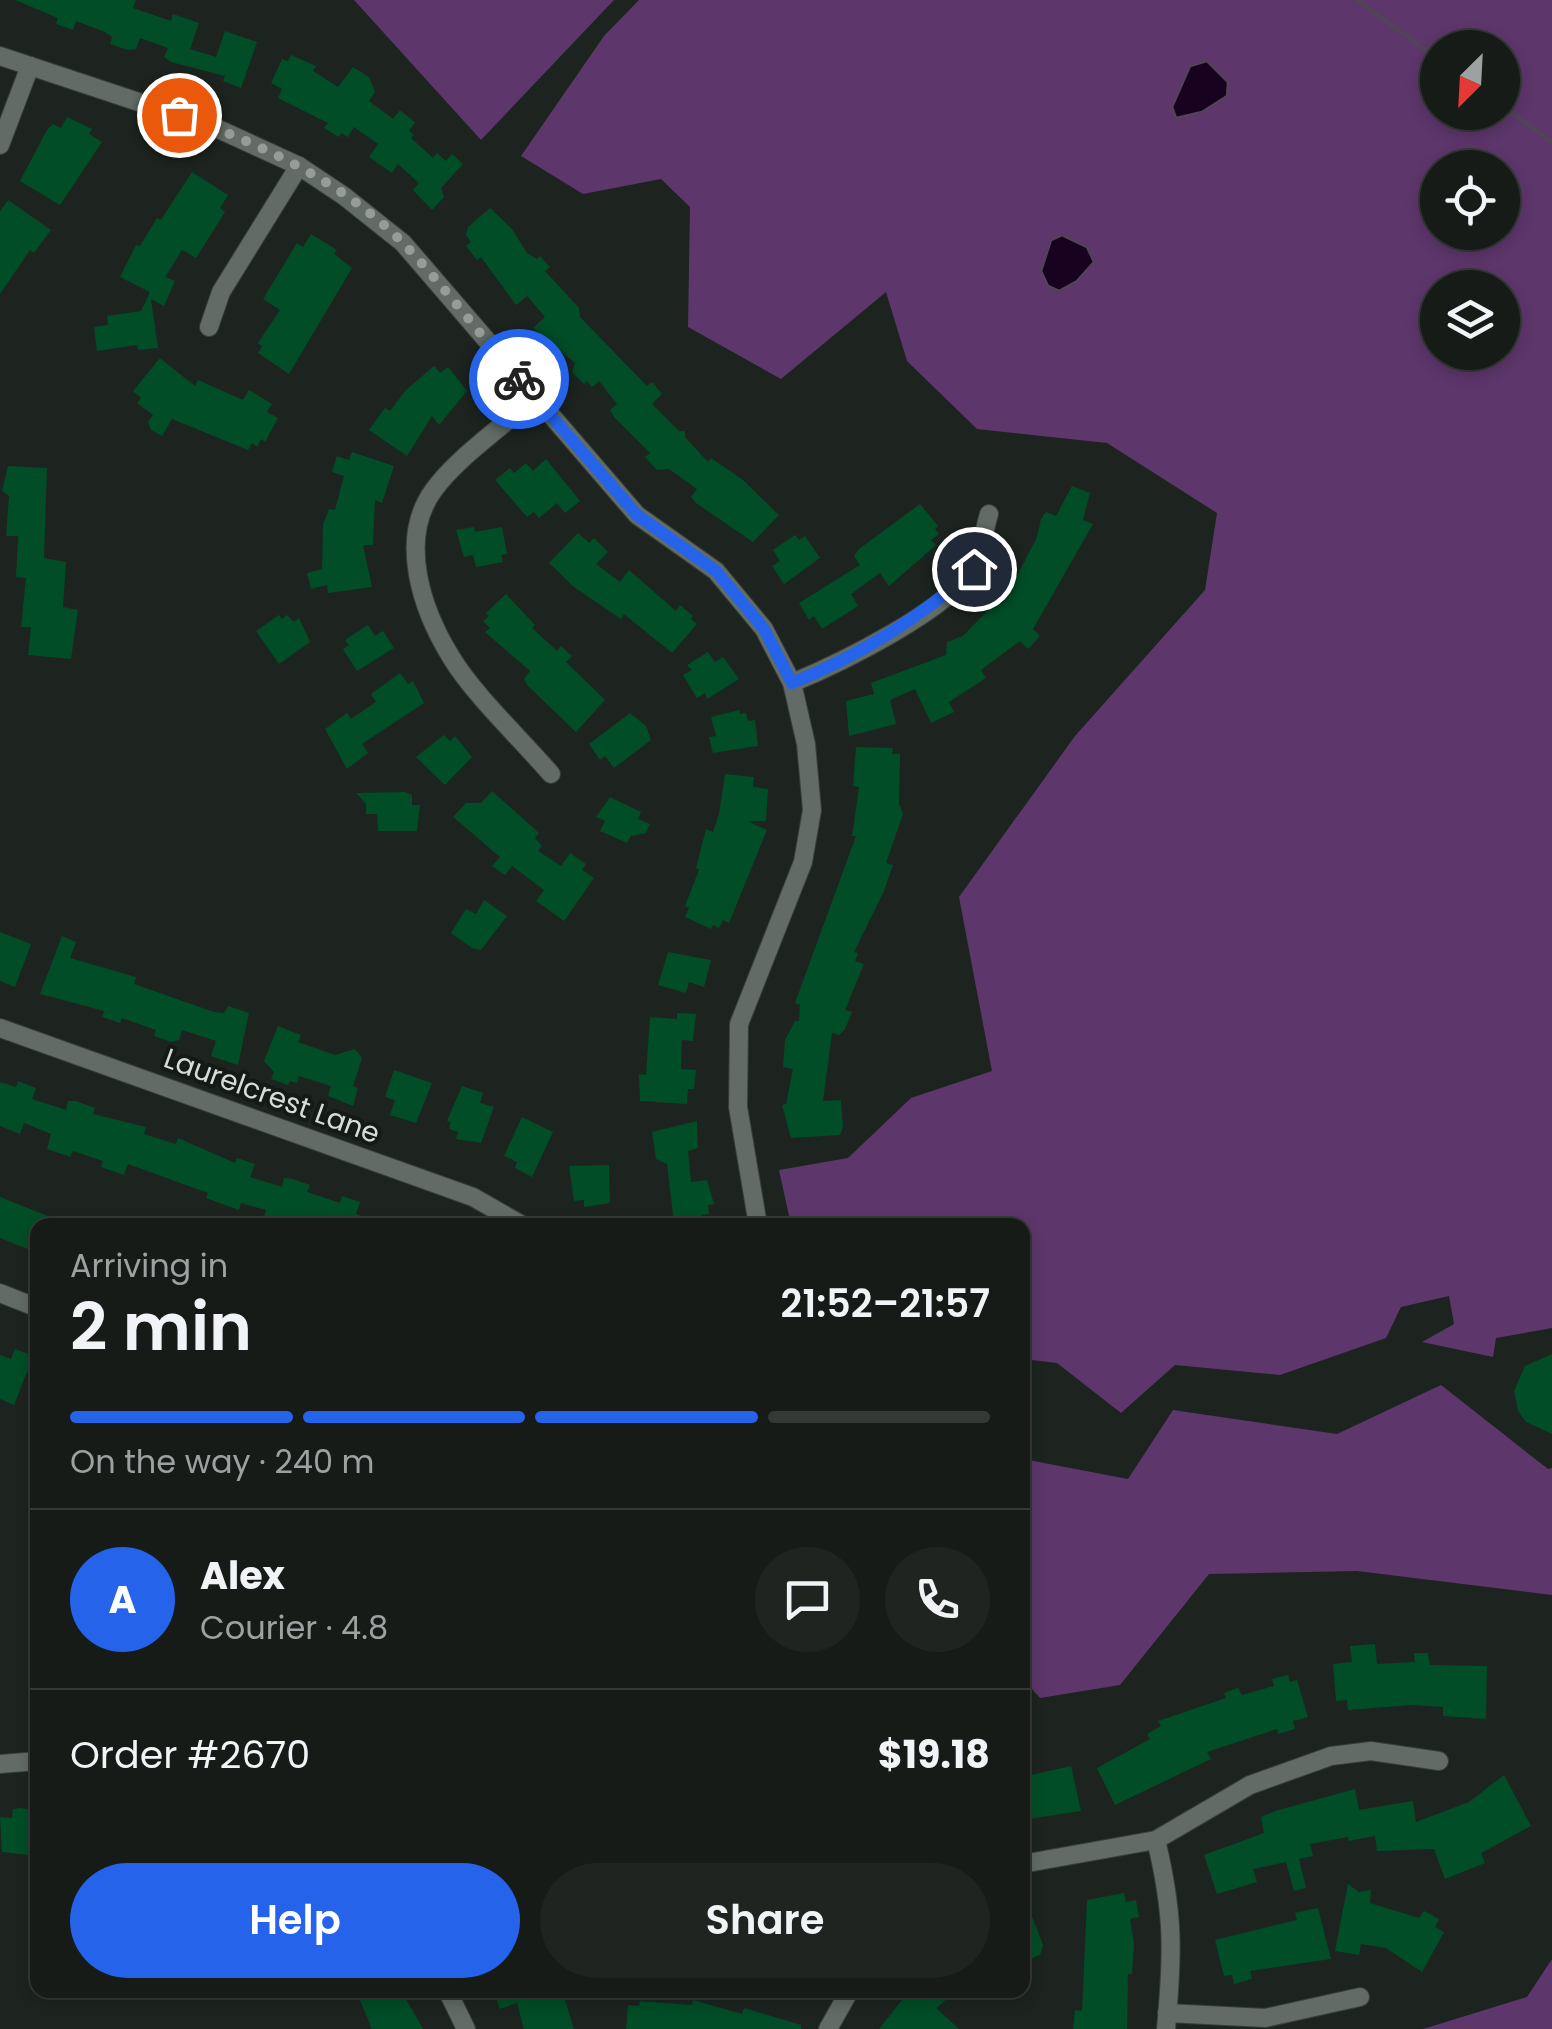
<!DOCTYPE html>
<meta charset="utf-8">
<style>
:root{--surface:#161b17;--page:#1f2420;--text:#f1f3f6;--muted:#9ea1a1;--line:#353936;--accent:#2563eb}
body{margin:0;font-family:Poppins,sans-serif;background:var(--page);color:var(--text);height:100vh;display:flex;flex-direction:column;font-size:38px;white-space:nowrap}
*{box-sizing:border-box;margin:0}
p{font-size:32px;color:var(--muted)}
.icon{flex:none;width:55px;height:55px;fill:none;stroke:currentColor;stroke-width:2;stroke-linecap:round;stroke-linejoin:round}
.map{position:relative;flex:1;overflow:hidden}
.details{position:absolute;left:30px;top:1218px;width:1000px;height:780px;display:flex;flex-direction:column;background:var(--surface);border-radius:20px;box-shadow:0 5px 15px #0003,0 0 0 2px var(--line)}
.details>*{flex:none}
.needle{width:65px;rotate:204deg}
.controls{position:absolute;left:1420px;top:30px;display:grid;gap:20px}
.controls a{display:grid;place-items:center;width:100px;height:100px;border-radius:50%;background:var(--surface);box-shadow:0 5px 15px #0003,0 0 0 2px var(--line);font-size:50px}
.pin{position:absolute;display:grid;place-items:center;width:85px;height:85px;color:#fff;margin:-42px;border:5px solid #fff;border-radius:50%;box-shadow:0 2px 10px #0007}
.courier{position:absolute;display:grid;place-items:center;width:100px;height:100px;margin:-50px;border:8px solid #2563eb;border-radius:50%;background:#fff;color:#222;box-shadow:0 2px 12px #0007}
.headline em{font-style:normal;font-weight:600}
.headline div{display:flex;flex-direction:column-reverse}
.headline{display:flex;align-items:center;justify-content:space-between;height:170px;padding:0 40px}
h1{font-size:65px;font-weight:600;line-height:75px}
.bar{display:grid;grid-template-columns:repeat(4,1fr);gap:15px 10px;align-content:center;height:120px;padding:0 40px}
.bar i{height:12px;border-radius:8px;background:var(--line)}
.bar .on{background:var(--accent)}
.bar p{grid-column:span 4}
.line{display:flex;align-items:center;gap:25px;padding:0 40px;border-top:2px solid var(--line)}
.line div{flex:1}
.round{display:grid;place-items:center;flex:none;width:105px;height:105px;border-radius:52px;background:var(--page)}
.cta{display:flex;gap:20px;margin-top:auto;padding:20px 40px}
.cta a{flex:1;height:115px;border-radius:60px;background:var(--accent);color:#fff;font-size:40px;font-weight:600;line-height:115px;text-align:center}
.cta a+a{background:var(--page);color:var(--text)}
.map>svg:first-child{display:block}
</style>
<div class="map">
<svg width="1552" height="2029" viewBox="0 0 1552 2029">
<rect width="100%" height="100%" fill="#1d241f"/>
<g fill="#5d366b" fill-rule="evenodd">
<polygon points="354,0 614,0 481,140"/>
<path d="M639,0H1552V1328L1496,1338L1493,1357L1422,1342L1454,1324L1449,1296L1401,1307L1386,1338L1280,1375L1175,1365L1121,1413L1057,1363L1023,1359L1022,1225H791L779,1170L848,1158L911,1098L992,1071L959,897L1075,736L1205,590L1217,513L1107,443L977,429L907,361L886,292L781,379L688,327L690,207L661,179L583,194L521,156L604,36ZM1438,48H1502V112H1438ZM1438,168H1502V232H1438ZM1438,288H1502V352H1438Z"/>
<polygon points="1441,1385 1548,1469 1552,1468 1552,1595 1357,1571 1209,1574 1120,1685 1040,1698 1023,1679 1023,1459 1128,1479 1173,1410 1337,1434"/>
<polygon points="1552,1959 1552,2029 1423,2029 1527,1997"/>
</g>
<g fill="#190120" stroke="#524358" stroke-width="2.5">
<polygon points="1207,61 1228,82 1227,96 1202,112 1176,118 1172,107 1190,66"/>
<polygon points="1062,235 1087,247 1094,262 1077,281 1059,291 1048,286 1041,271 1051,240"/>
</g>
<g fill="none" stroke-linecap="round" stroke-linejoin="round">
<g stroke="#524358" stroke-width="5">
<polyline points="1357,0 1438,59"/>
<polyline points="1502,106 1552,142"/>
</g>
</g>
<g fill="#004d27">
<polygon points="15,0 136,0 133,8 171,21 173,14 199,23 190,49 216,57 225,31 257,42 241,88 223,81 225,76 171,62 164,57 168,48 140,38 136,49 128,50 110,44 112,37 105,32 76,21 73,30 56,24 58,18"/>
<polygon points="291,55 316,66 313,71 338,87 353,67 369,77 375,92 369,101 393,119 400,110 415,122 409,131 414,135 411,138 433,158 437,153 446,161 452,154 463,164 441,188 444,197 432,210 413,190 419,183 398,164 392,173 369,157 378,144 354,127 348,137 341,133 339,137 324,128 328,123 278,98 282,89 271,83 282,59 288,61"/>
<polygon points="67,117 92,129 89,134 102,142 60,205 20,181 47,130 53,124 61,128"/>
<polygon points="192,172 228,195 220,208 225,212 196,258 182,250 165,277 175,281 164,306 151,299 158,348 138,350 137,345 97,351 94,327 108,325 107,316 141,311 150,292 120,277 136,245 140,246 157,218 161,220"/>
<polygon points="8,200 51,230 34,253 30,250 0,294 0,211"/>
<polygon points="490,208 512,229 527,253 537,259 540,256 550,267 545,271 579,308 580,317 647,386 652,382 662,394 652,404 679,431 685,431 685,437 708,462 711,458 743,480 779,515 753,542 696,503 691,497 697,489 669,469 657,470 645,457 650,453 614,417 610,410 617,404 599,381 592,387 587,381 584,384 572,372 575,363 533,328 545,317 527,296 516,305 481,257 477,260 466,246 471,242 466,235 468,227"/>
<polygon points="311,234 337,250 334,254 352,268 289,374 258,353 262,346 258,343 280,310 263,299 297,243 303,247"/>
<polygon points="160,358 195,386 198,380 243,400 249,390 272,404 267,412 278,418 265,442 261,439 257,447 252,443 248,450 172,419 162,436 151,430 148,422 153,415 137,403 141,398 133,391"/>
<polygon points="434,366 440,373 448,367 467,391 439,425 432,416 407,456 369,430 385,408 390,411 406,390"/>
<polygon points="352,452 394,466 382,503 375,500 373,545 363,545 372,587 328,593 327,585 311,589 307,573 322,569 323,525 329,509 335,510 344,476 332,472 337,456 349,460"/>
<polygon points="546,459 580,501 565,513 557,503 539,518 534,512 527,517 495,480 510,468 514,473 526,463 533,471"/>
<polygon points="8,466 47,468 44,558 66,562 63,607 78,610 71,659 28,655 31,627 21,627 26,578 16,577 18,536 6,536 9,496 2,491"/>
<polygon points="1072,486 1090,493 1083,520 1093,524 1033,629 1040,636 1028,649 1020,641 981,670 986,678 949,702 954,712 931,723 915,689 890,700 896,724 849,736 846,701 874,694 871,683 946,655 947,642 963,636 999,599 1003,603 1037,537 1041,519 1046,512 1056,516"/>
<polygon points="920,504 938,526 935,529 939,534 931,540 936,545 889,586 880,573 851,594 858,606 822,629 814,616 809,620 799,603 860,565 854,556 859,549"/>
<polygon points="474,527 475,532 502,527 507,554 501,555 503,562 476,567 473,555 464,557 456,530"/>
<polygon points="578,533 589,543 594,538 608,552 596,564 620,582 629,570 676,611 680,605 693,616 691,619 697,624 672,653 624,614 621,619 574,587 549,563"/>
<polygon points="795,535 799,540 805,536 820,558 784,584 772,566 780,561 773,550"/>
<polygon points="506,594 535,625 532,628 557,651 561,646 572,656 566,662 605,700 576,732 528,686 524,679 530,671 485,632 490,628 483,621 489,616 486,613"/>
<polygon points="279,615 282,619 287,615 294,622 299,618 310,642 279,664 256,631"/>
<polygon points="368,625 375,636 383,631 394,648 357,671 343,649 349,645 345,640"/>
<polygon points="708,652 715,662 723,657 739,679 707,699 705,693 697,698 683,675 692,670 687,665"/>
<polygon points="400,673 408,684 413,681 424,703 362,744 368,753 347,769 325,729 347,713 351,719 376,702 371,694"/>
<polygon points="739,710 740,714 746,713 748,721 755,720 758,746 713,753 709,737 716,736 711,717"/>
<polygon points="630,713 646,726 651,740 614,768 605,756 600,760 589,744"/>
<polygon points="444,735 450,741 455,736 472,757 445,785 416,757"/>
<polygon points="856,747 893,748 892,754 900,754 899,804 903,814 886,863 893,865 884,891 854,952 858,953 855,961 864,964 845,1010 852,1012 845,1029 839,1035 832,1033 823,1101 841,1100 843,1127 840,1135 791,1138 782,1105 786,1104 793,1069 783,1067 785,1040 795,1021 799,1021 800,1005 795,1003 856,836 852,836 859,787 853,786"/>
<polygon points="725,774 754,777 753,787 768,789 766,821 747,821 767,830 729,923 723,920 719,928 713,925 711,929 685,917 689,908 685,906 699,870 696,868 706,829 713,832 719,814"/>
<polygon points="492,791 539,833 535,838 542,846 538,851 561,866 570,853 586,864 582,870 594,878 564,921 536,901 544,890 512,866 505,875 492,866 500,857 453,817 466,803 481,803"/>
<polygon points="405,792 412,795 412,805 420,805 417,831 378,831 377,814 366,814 366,804 356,793"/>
<polygon points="610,797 641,812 638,819 650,824 646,833 631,836 627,843 600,831 605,821 596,817"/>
<polygon points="484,900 507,916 481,950 472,948 451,933 466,909 476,914"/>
<polygon points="0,932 31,944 15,987 0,981"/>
<polygon points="62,936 76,942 70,958 136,977 134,984 214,1012 224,1013 228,1006 249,1013 238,1065 211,1056 216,1041 182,1030 179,1040 171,1042 154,1036 156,1030 122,1018 120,1023 102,1017 104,1011 40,994"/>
<polygon points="668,952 711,960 704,987 689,982 686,993 658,985"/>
<polygon points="677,1013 696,1014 693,1041 682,1040 681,1069 696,1070 694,1089 688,1089 687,1104 640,1101 639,1074 646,1075 650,1017 677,1019"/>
<polygon points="278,1026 301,1035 298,1042 335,1055 355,1049 362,1058 353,1086 358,1088 353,1106 328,1096 331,1086 299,1076 297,1083 290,1081 288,1085 271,1079 274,1072 264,1061"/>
<polygon points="394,1070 432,1083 416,1123 390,1115 395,1100 385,1097"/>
<polygon points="18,1081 36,1088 32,1099 66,1110 68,1101 76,1101 95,1108 93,1114 146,1127 144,1134 176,1144 178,1138 235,1163 237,1158 255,1164 250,1177 282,1187 284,1178 292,1179 310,1185 307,1192 340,1203 342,1196 360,1202 356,1214 380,1225 290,1225 264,1217 266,1210 241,1203 239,1210 206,1198 208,1193 128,1164 124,1175 101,1167 103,1161 73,1151 70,1157 47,1149 51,1134 24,1123 20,1134 0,1126 0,1082 16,1087"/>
<polygon points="462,1086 483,1093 480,1103 494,1107 481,1143 456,1139 458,1132 449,1129 451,1122 447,1121"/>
<polygon points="522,1117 553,1132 532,1177 515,1168 517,1162 504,1156"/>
<polygon points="697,1121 698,1148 688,1151 691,1182 707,1180 714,1204 708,1205 709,1214 701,1215 702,1220 674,1223 667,1164 656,1159 652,1132"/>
<polygon points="609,1165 610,1203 584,1207 584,1200 574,1201 569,1166"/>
<polygon points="0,1197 68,1224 68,1225 38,1225 38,1253 0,1238"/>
<polygon points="15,1349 38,1357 38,1365 34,1374 27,1372 14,1405 0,1399 0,1355 11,1359"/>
<polygon points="1552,1354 1552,1434 1526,1422 1518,1411 1514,1391 1525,1366"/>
<polygon points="1375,1644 1377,1664 1415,1662 1414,1653 1428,1653 1430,1665 1487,1666 1486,1719 1443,1716 1443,1707 1412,1705 1348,1710 1347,1700 1336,1701 1333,1664 1352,1662 1350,1646"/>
<polygon points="1288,1675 1290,1682 1297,1680 1308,1717 1293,1721 1295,1729 1278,1734 1277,1729 1207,1752 1211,1759 1115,1805 1097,1768 1150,1739 1147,1734 1161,1726 1158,1721 1226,1698 1224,1693 1238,1688 1242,1695 1274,1686 1272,1679"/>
<polygon points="1071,1766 1081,1811 1022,1820 1022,1777"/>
<polygon points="1504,1775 1531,1826 1481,1853 1485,1863 1445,1879 1434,1849 1377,1851 1375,1836 1349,1841 1348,1837 1310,1844 1313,1856 1299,1859 1306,1888 1294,1891 1286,1862 1253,1869 1257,1882 1217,1894 1204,1855 1264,1833 1261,1817 1275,1811 1355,1789 1359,1810 1413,1801 1416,1822 1469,1802"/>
<polygon points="21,1808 38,1811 29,1855 2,1852 0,1817 12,1818 13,1809"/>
<polygon points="1348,1884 1359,1892 1371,1890 1370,1903 1419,1918 1424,1911 1439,1919 1435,1927 1444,1932 1422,1972 1386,1948 1361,1944 1359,1955 1335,1951"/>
<polygon points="1124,1893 1126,1902 1136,1900 1139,1917 1130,1919 1134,1944 1132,1974 1128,1974 1127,2029 1073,2029 1075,2010 1082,2011 1087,1900"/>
<polygon points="1024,1896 1043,1945 1040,1955 1022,1962"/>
<polygon points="1318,1908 1331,1959 1250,1971 1252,1979 1234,1984 1232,1975 1224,1976 1215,1940 1297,1920 1295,1913"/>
<polygon points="377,1990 401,1990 423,2029 372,2029 359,1998"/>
<polygon points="493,1990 562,1990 574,2029 524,2029 517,2003 500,2009"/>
<polygon points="910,1990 958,1990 936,2008 959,2029 879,2029"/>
<polygon points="693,2000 742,2014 744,2008 801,2025 801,2029 626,2029 628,2005 639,2006 640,2001 692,2005"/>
</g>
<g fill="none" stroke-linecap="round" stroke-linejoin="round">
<g stroke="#393f3b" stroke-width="20">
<g id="minor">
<polyline points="0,56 214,127 299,166 344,196 403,243 637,515 716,571 764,629 792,683 806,744 812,810 803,862 739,1024 738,1107 758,1225"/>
<polyline points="0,145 30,66"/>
<polyline points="209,327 221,292 299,166"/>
<path d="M535,397C505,425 455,459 433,491C398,540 422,610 451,657C473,694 522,740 551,774"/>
<path d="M792,683C836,665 954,608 974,566C982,551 984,530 989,514"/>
<polyline points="0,1028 473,1197 522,1225"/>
<polyline points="0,1293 38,1308"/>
<polyline points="0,1764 38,1761"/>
<path d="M1156,1840C1174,1914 1173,1953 1166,2029"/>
<polyline points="1022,1864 1156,1840 1250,1785 1331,1756 1371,1751 1439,1761"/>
<polyline points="447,1990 466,2029"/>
<polyline points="1167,2013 1265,2018 1360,1997"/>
<polyline points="828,2029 850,1990"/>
</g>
</g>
<use href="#minor" stroke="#626b65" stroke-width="18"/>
</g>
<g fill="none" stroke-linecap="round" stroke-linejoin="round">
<path stroke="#979c98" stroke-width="10" stroke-dasharray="0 18" d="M179,115C259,143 344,182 404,244C444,286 480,335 519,379"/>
<path stroke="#2563eb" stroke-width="12" d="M519,379L637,515L716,571L764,629L792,683C861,655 919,619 974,569"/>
</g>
<g text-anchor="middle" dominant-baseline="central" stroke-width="8" stroke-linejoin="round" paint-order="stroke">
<g font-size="28" fill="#d8dcd9" stroke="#141b16">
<text transform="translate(272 1096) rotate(20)">Laurelcrest Lane</text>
</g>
</g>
</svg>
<div class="controls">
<a><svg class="needle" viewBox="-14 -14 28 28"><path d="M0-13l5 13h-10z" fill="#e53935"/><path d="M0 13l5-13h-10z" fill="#9ea1a1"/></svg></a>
<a><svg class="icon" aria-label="locate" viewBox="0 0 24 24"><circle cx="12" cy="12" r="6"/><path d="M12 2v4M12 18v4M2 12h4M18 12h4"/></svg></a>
<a><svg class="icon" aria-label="layers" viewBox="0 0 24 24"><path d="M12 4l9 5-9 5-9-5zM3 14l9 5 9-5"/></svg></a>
</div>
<div class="pin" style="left:179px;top:115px;background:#ea580c"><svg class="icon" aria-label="bag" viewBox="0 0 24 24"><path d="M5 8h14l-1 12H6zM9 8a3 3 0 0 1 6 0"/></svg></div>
<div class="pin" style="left:974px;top:569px;background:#1f2937"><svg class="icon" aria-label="home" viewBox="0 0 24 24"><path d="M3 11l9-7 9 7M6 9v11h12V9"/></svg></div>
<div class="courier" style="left:519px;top:379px"><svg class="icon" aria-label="bike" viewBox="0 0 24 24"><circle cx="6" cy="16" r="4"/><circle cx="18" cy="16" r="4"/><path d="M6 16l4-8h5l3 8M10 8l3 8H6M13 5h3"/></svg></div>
<section class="details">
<div class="headline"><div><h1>2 min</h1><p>Arriving in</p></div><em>21:52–21:57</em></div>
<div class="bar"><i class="on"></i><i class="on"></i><i class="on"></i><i></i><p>On the way · 240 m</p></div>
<div class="line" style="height:180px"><b class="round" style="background:var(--accent);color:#fff">A</b><div><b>Alex</b><p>Courier · 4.8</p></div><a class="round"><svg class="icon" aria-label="chat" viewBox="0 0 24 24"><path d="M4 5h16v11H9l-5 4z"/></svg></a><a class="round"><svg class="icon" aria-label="phone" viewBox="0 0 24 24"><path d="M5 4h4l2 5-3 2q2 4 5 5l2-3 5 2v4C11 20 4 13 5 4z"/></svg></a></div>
<div class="line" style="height:130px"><div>Order #2670</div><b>$19.18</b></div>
<div class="cta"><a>Help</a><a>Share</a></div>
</section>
</div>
